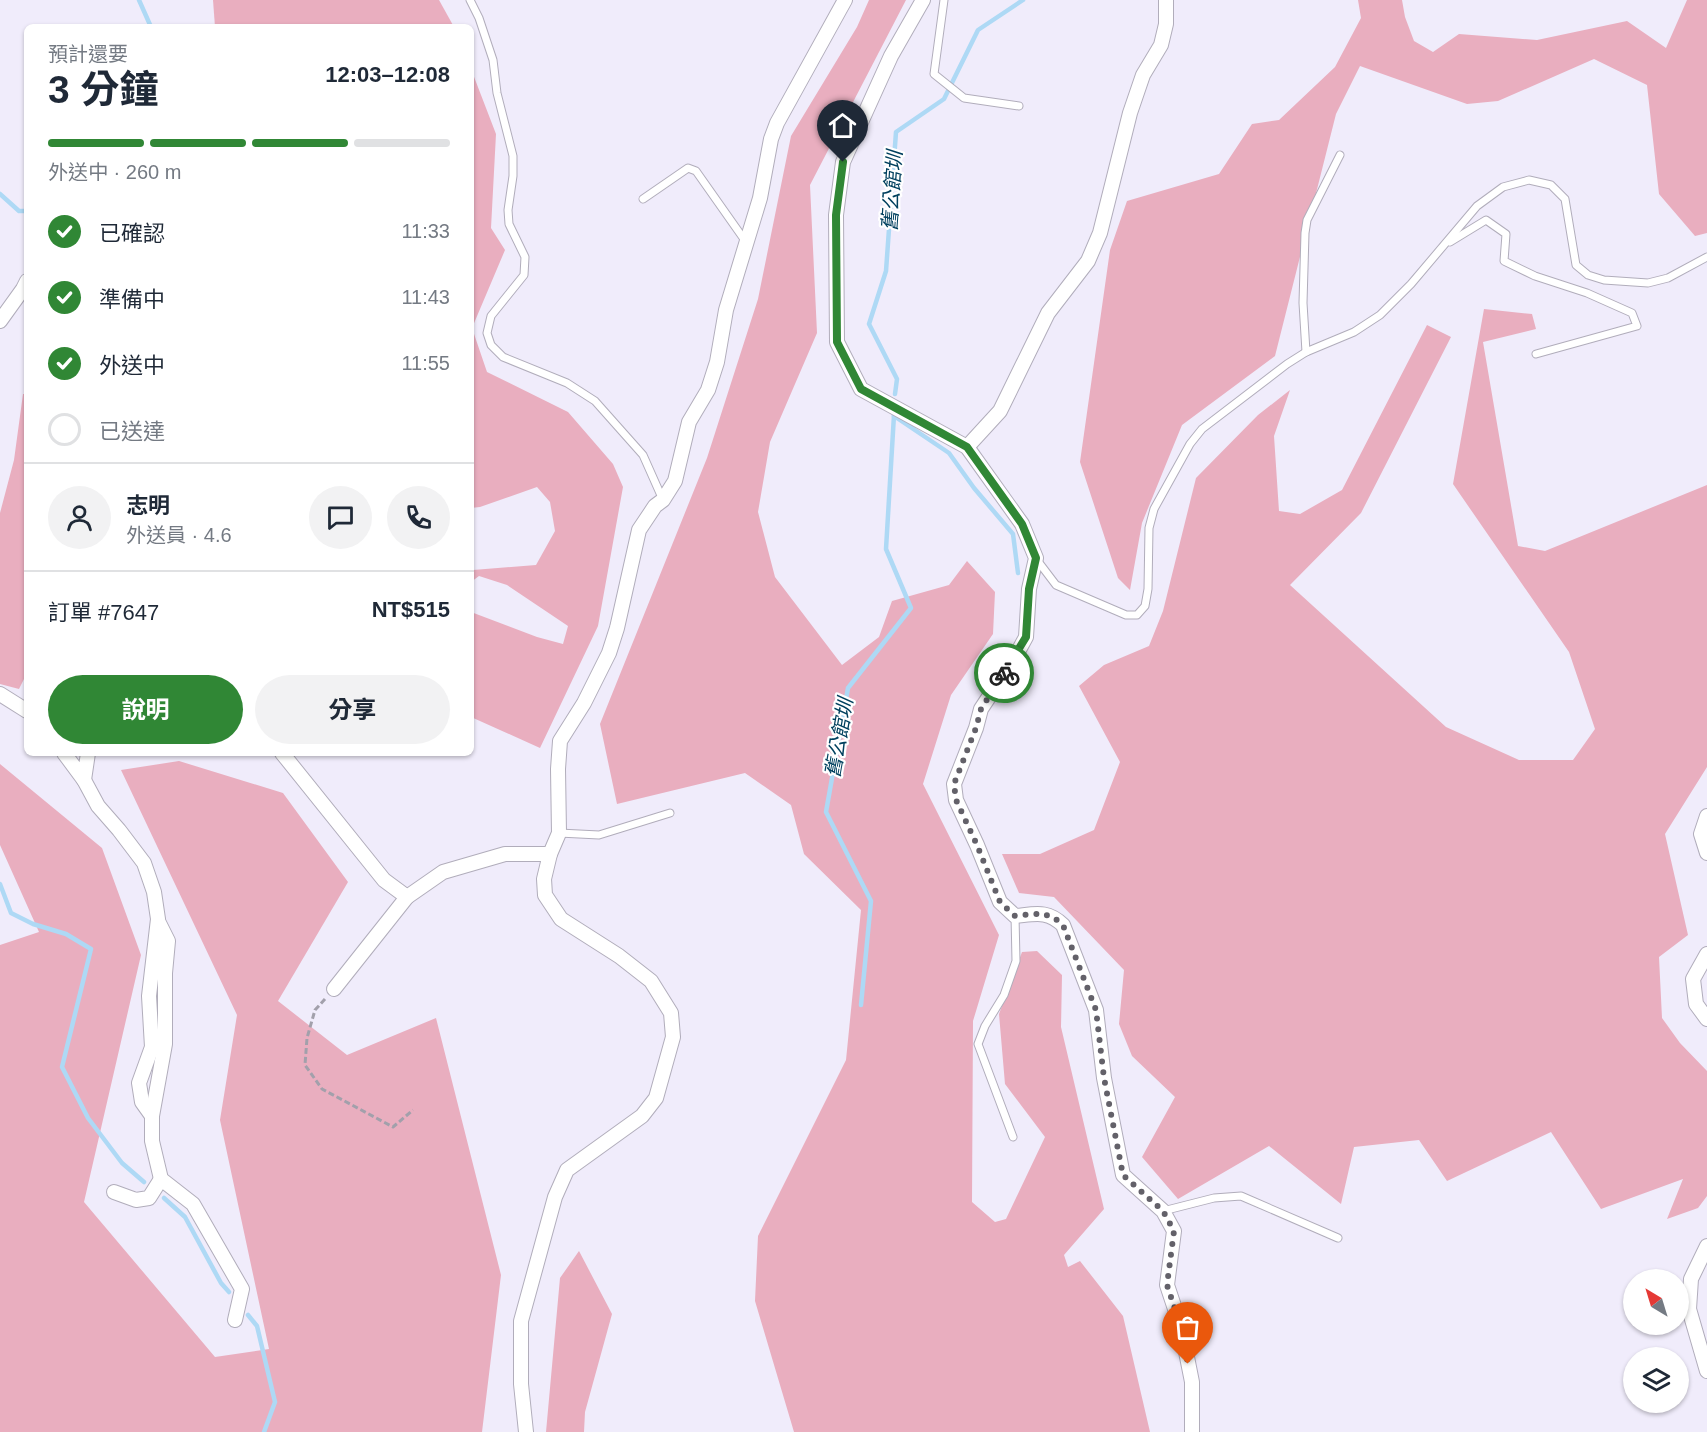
<!DOCTYPE html>
<html lang="zh-TW">
<meta charset="utf-8">
<style>
:root{--surface:#fff;--page:#f2f2f3;--text:#1f2937;--muted:#747a83;--line:#e0e1e3;--accent:#308735}
body{margin:0;font-family:Arial,"Noto Sans TC",sans-serif;background:var(--page);color:var(--text);height:100vh;display:flex;flex-direction:column;font-size:22px;white-space:nowrap}
*{box-sizing:border-box;margin:0}
p{font-size:20px;color:var(--muted)}
.icon{flex:none;width:33px;height:33px;fill:none;stroke:currentColor;stroke-width:2;stroke-linecap:round;stroke-linejoin:round}
.map{position:relative;flex:1;overflow:hidden}
.panel{position:absolute;left:24px;top:24px;width:450px;height:732px;display:flex;flex-direction:column;background:var(--surface);border-radius:9px;box-shadow:0 2px 4px #0004}
.panel>*{flex:none}
.needle{width:39px;rotate:322deg}
.controls{position:absolute;left:1623px;top:1269px;display:grid;gap:12px}
.controls a{display:grid;place-items:center;width:66px;height:66px;border-radius:50%;background:var(--surface);box-shadow:0 2px 4px #0004;font-size:30px}
.pin{position:absolute;display:grid;place-items:center;width:51px;height:51px;color:#fff;margin:-62px -26px;border-radius:50% 50% 50% 0;rotate:-45deg;box-shadow:0 0 6px #0007}
.pin .icon{rotate:45deg}
.courier{position:absolute;display:grid;place-items:center;width:60px;height:60px;margin:-30px;border:4px solid #308735;border-radius:50%;background:#fff;color:#222;box-shadow:0 2px 8px #0007}
.head em{font-style:normal;font-weight:700}
.head div{display:flex;flex-direction:column-reverse}
.head{display:flex;align-items:center;justify-content:space-between;height:102px;padding:0 24px}
h1{font-size:39px;font-weight:700;line-height:45px}
.bar{display:grid;grid-template-columns:repeat(4,1fr);gap:9px 6px;align-content:center;height:72px;padding:0 24px}
.bar i{height:8px;border-radius:4px;background:var(--line)}
.bar .current{background:var(--accent)}
.bar p{grid-column:span 4}
.line{display:flex;align-items:center;gap:15px;padding:0 24px;border-top:2px solid var(--line)}
.line div{flex:1}
.round{display:grid;place-items:center;flex:none;width:63px;height:63px;border-radius:32px;background:var(--page)}
ol{padding:0 24px;list-style:none}
li{display:flex;align-items:center;gap:18px;height:66px}
li p{margin-inline-start:auto}
li .icon{padding:6px;border-radius:50%;background:var(--accent);color:#fff;stroke-width:4}
li:last-child{color:var(--muted)}
li i{width:33px;height:33px;border:3px solid var(--line);border-radius:50%}
.cta{display:flex;gap:12px;margin-top:auto;padding:12px 24px}
.cta a{flex:1;height:69px;border-radius:36px;background:var(--accent);color:#fff;font-size:24px;font-weight:700;line-height:69px;text-align:center}
.cta a+a{background:var(--page);color:var(--text)}
.map>svg:first-child{display:block}
</style>
<div class="map">
<svg width="1707" height="1432" viewBox="0 0 1707 1432">
<rect width="100%" height="100%" fill="#f0ecfb"/>
<g fill="#e9aebf">
<polygon points="213,0 439,0 454,27 215,27"/>
<polygon points="869,0 906,0 810,185 817,333 770,442 758,512 775,577 842,665 879,637 892,601 949,585 967,561 995,592 993,634 951,695 923,784 999,935 973,1021 972,1202 995,1222 1006,1219 1045,1137 1005,1084 999,1014 1022,952 1037,951 1062,975 1061,1027 1104,1209 1064,1255 1068,1267 1080,1261 1123,1316 1150,1432 794,1432 755,1301 758,1236 846,1060 861,910 804,854 791,805 745,773 617,804 600,724 707,458 758,299 791,136 857,27"/>
<polygon points="1358,0 1402,0 1405,17 1414,41 1433,52 1459,34 1537,40 1627,21 1666,48 1687,0 1707,0 1707,233 1695,236 1659,194 1647,85 1594,59 1498,101 1467,104 1360,66 1336,114 1275,356 1182,425 1142,523 1130,590 1118,578 1080,462 1110,250 1127,201 1219,174 1252,124 1279,120 1335,67 1361,18"/>
<polygon points="471,69 496,134 491,228 505,250 472,328 487,372 568,412 613,464 623,487 598,626 540,748 471,717 471,612 537,637 563,644 568,626 507,585 479,576 471,582 471,572 473,570 536,565 555,531 550,502 537,487 480,507 471,508"/>
<polygon points="1484,309 1532,314 1536,329 1483,342 1518,546 1545,551 1707,485 1707,767 1665,834 1688,935 1659,957 1662,1018 1680,1043 1707,1071 1707,1196 1698,1208 1667,1219 1683,1179 1601,1209 1551,1132 1447,1181 1419,1140 1354,1147 1341,1204 1269,1146 1178,1199 1142,1157 1175,1097 1132,1056 1119,1024 1124,970 1054,897 1019,893 1002,854 1040,854 1094,830 1120,762 1079,686 1104,665 1149,646 1163,611 1196,478 1258,415 1290,390 1274,436 1279,511 1300,514 1342,490 1427,325 1451,337 1361,513 1290,585 1446,727 1519,760 1573,760 1595,729 1569,652 1453,484"/>
<polygon points="23,394 27,394 27,673 19,689 0,684 0,513 14,460"/>
<polygon points="179,761 283,793 348,882 278,1001 347,1055 436,1018 501,1275 482,1432 0,1432 0,945 39,932 0,845 0,764 102,848 141,955 84,1202 215,1357 269,1349 220,1120 237,1015 121,770"/>
<polygon points="579,1251 612,1314 585,1412 584,1432 546,1432 560,1278"/>
</g>
<g fill="none" stroke-linecap="round" stroke-linejoin="round">
<g stroke="#aed9f5" stroke-width="4.5">
<polyline points="139,0 151,27"/>
<polyline points="0,194 19,211 27,211"/>
<polyline points="895,394 897,379 869,324 886,271 896,132 944,99 978,30 1023,0"/>
<polyline points="894,416 949,453 974,488 1013,534 1018,573"/>
<polyline points="0,884 11,913 33,924 66,934 91,949 62,1067 88,1118 122,1163 144,1182"/>
<polyline points="861,1005 871,901 826,812 848,688 911,608 886,549 894,415"/>
<polyline points="164,1198 185,1217 221,1283 229,1292"/>
<polyline points="248,1315 257,1326 275,1402 264,1432"/>
</g>
<g stroke="#b1adbb" stroke-width="9">
<g id="lane">
<polyline points="470,0 479,18 493,60 497,93 513,156 513,176 508,210 509,224 525,257 524,275 491,316 487,333 491,345 503,357 567,383 595,401 643,455 663,500"/>
<polyline points="944,0 934,74 964,98 1019,106"/>
<polyline points="643,199 688,168 696,171 746,242"/>
<polyline points="1450,242 1486,220 1506,234 1504,261 1535,276 1587,293 1632,313 1637,326 1536,354"/>
<polyline points="1306,352 1303,303 1305,233 1307,220 1340,155"/>
<polyline points="1037,560 1056,585 1126,615 1137,615 1145,606 1148,589 1149,528 1154,509 1190,444 1202,429 1287,364 1306,352 1354,332 1380,315 1411,284 1477,206 1503,187 1529,180 1551,185 1565,199 1576,265 1588,275 1604,280 1648,283 1668,278 1707,257"/>
<polyline points="559,833 599,835 670,813"/>
<polyline points="1013,1137 978,1044 985,1026 1004,995 1016,961 1015,916"/>
<polyline points="1163,1211 1214,1198 1241,1196 1338,1238"/>
</g>
</g>
<g stroke="#b1adbb" stroke-width="16">
<g id="street">
<path d="M923,0L891,56L843,162L836,215L837,342L861,389L967,447L1022,524L1036,558L1029,589L1026,637L1014,659L981,709L976,728L954,784L956,800L977,845L1000,902L1015,916C1036,914 1047,910 1063,925L1096,1010L1104,1078L1123,1175L1163,1211L1174,1231L1167,1285L1181,1327L1192,1382V1432"/>
<polyline points="0,321 23,289 27,281"/>
<polyline points="967,447 1000,411 1048,313 1088,261 1100,233 1130,113 1143,75 1161,45 1166,24 1166,0"/>
<polyline points="0,694 27,711"/>
<polyline points="64,753 84,780 88,753"/>
<polyline points="282,753 384,880 407,897 443,872 505,854 550,854"/>
<polyline points="84,780 98,806 119,830 144,863 154,892 158,919 149,996 152,1047 139,1083 142,1102 152,1116 152,1141 161,1179 193,1204 242,1289 235,1320"/>
<polyline points="1707,816 1701,834 1707,853"/>
<polyline points="1707,954 1693,979 1696,1004 1707,1019"/>
<polyline points="334,989 407,897"/>
<polyline points="152,1116 165,1044 165,973 168,941 158,921"/>
<polyline points="114,1192 136,1200 149,1198 161,1179"/>
<polyline points="1707,1246 1691,1279 1689,1309 1707,1371"/>
<polyline points="526,1432 521,1384 521,1321 555,1197 567,1170 642,1116 656,1098 673,1037 671,1013 651,981 619,956 561,919 545,895 544,879 550,854 559,833 558,769 560,741 584,703 609,653 617,628 639,530 655,506 663,500 675,481 689,422 708,390 717,362 726,310 760,198 771,139 777,123 845,0"/>
</g>
</g>
<polyline stroke="#a2a0ab" stroke-width="3" stroke-dasharray="6 3" stroke-linecap="butt" points="325,999 315,1010 307,1038 305,1065 322,1089 393,1127 413,1110"/>
<use href="#lane" stroke="#fff" stroke-width="7"/>
<use href="#street" stroke="#fff" stroke-width="14"/>
</g>
<g fill="none" stroke-linecap="round" stroke-linejoin="round">
<path stroke="#636169" stroke-width="6" stroke-dasharray="0 10.8" d="M1004,673L981,709L976,728L954,784L956,800L977,845L1000,902L1015,916C1036,914 1047,910 1063,925L1096,1010L1104,1078L1123,1175L1163,1211L1174,1231L1167,1285L1181,1327L1188,1364"/>
<polyline stroke="#308735" stroke-width="8" points="843,162 836,215 837,342 861,389 967,447 1022,524 1036,558 1029,589 1026,637 1004,673"/>
</g>
<g text-anchor="middle" dominant-baseline="central" stroke-width="4.5" stroke-linejoin="round" paint-order="stroke">
<g font-size="20" font-style="italic" fill="#00405e" stroke="#fff">
<text transform="translate(892 191) rotate(-86)">舊公館圳</text>
<text transform="translate(839 738) rotate(-80)">舊公館圳</text>
</g>
</g>
</svg>
<div class="controls">
<a><svg class="needle" viewBox="-14 -14 28 28"><path d="M0-13l5 13h-10z" fill="#e53935"/><path d="M0 13l5-13h-10z" fill="#747a83"/></svg></a>
<a><svg class="icon" aria-label="layers" viewBox="0 0 24 24"><path d="M12 4l9 5-9 5-9-5zM3 14l9 5 9-5"/></svg></a>
</div>
<div class="pin" style="left:1188px;top:1364px;background:#ea580c"><svg class="icon" aria-label="bag" viewBox="0 0 24 24"><path d="M5 8h14l-1 12H6zM9 8a3 3 0 0 1 6 0"/></svg></div>
<div class="pin" style="left:843px;top:162px;background:#1f2937"><svg class="icon" aria-label="home" viewBox="0 0 24 24"><path d="M3 11l9-7 9 7M6 9v11h12V9"/></svg></div>
<div class="courier" style="left:1004px;top:673px"><svg class="icon" aria-label="bike" viewBox="0 0 24 24"><circle cx="6" cy="16" r="4"/><circle cx="18" cy="16" r="4"/><path d="M6 16l4-8h5l3 8M10 8l3 8H6M13 5h3"/></svg></div>
<section class="panel">
<div class="head"><div><h1>3 分鐘</h1><p>預計還要</p></div><em>12:03–12:08</em></div>
<div class="bar"><i class="current"></i><i class="current"></i><i class="current"></i><i></i><p>外送中 · 260 m</p></div>
<ol>
<li><svg class="icon" aria-label="check" viewBox="0 0 24 24"><path d="M5 12l5 5 9-10"/></svg>已確認<p>11:33</p></li>
<li><svg class="icon" aria-label="check" viewBox="0 0 24 24"><path d="M5 12l5 5 9-10"/></svg>準備中<p>11:43</p></li>
<li><svg class="icon" aria-label="check" viewBox="0 0 24 24"><path d="M5 12l5 5 9-10"/></svg>外送中<p>11:55</p></li>
<li><i></i>已送達</li>
</ol>
<div class="line" style="height:108px"><a class="round"><svg class="icon" aria-label="person" viewBox="0 0 24 24"><circle cx="12" cy="8" r="4"/><path d="M4 21q1-7 8-7t8 7"/></svg></a><div><b>志明</b><p>外送員 · 4.6</p></div><a class="round"><svg class="icon" aria-label="chat" viewBox="0 0 24 24"><path d="M4 5h16v11H9l-5 4z"/></svg></a><a class="round"><svg class="icon" aria-label="phone" viewBox="0 0 24 24"><path d="M5 4h4l2 5-3 2q2 4 5 5l2-3 5 2v4C11 20 4 13 5 4z"/></svg></a></div>
<div class="line" style="height:78px"><div>訂單 #7647</div><b>NT$515</b></div>
<div class="cta"><a>說明</a><a>分享</a></div>
</section>
</div>
